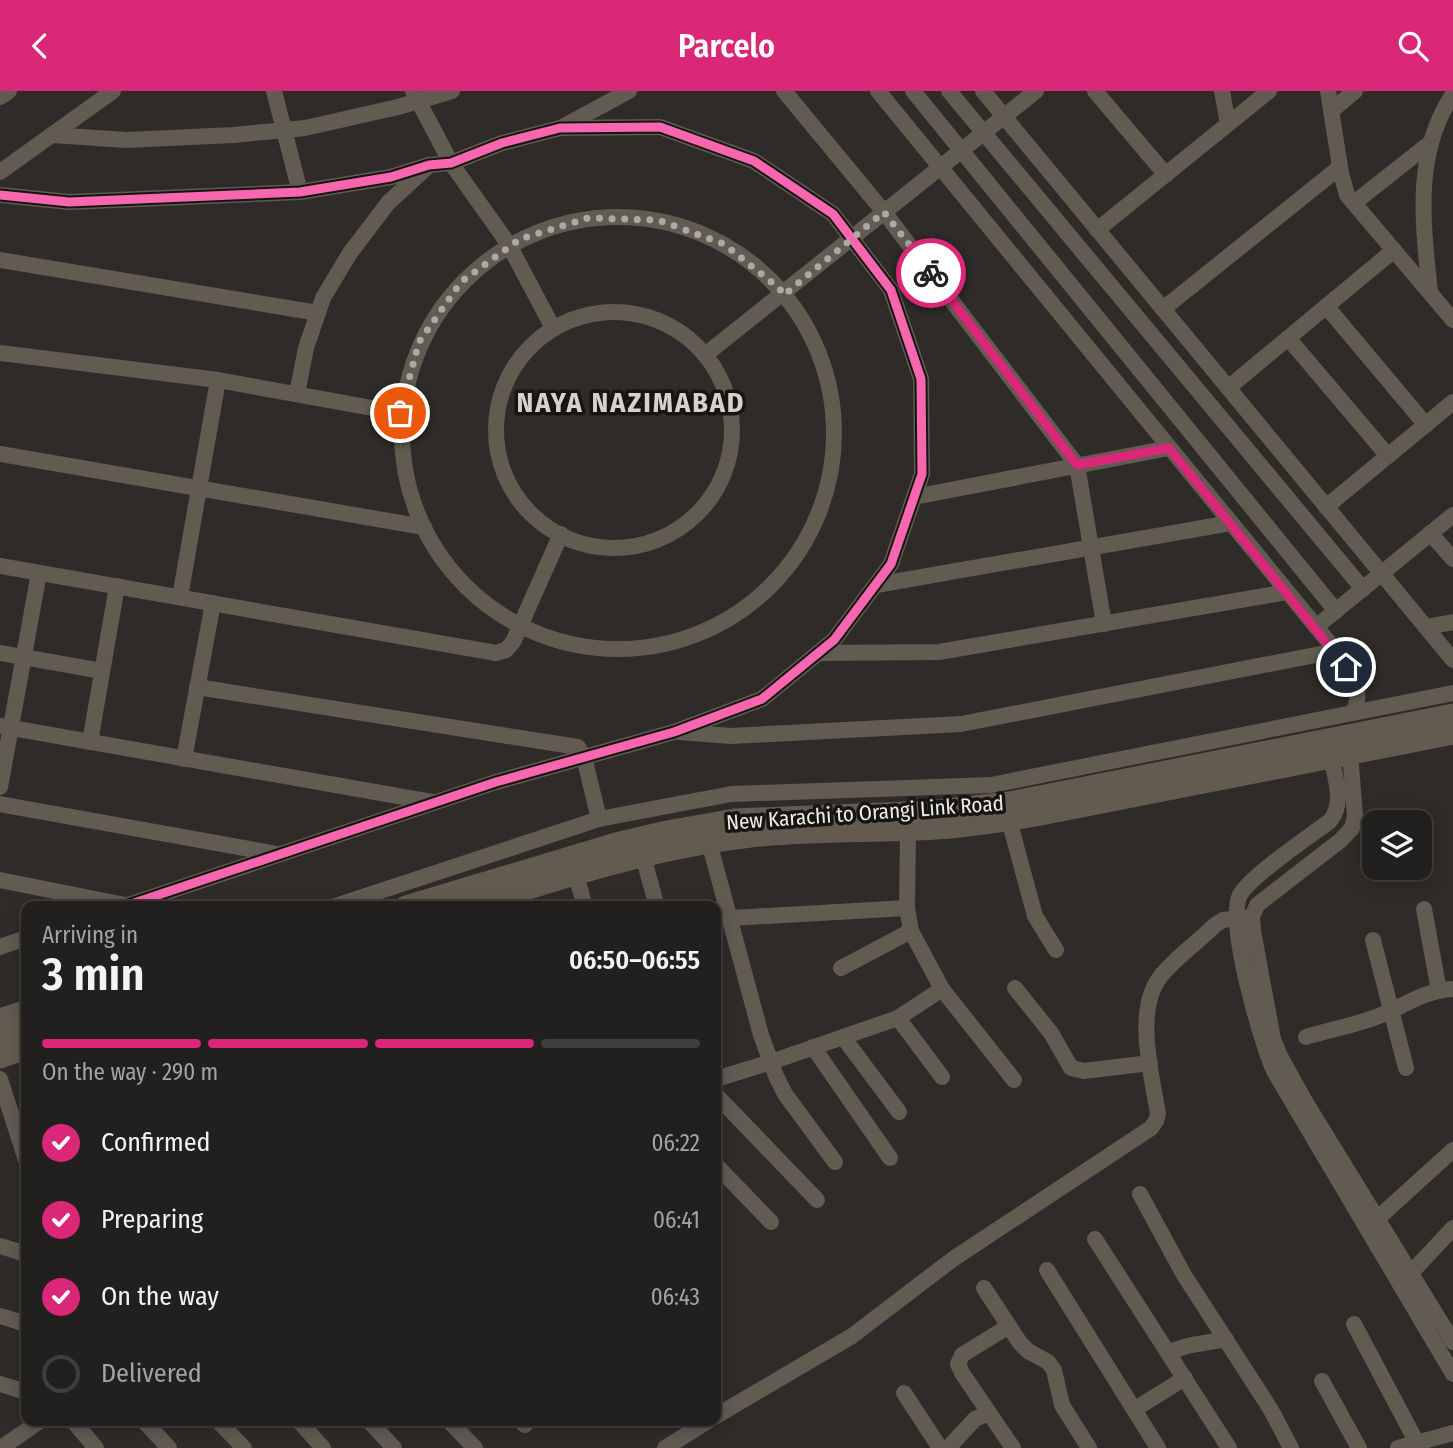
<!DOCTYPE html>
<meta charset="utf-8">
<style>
:root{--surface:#22201e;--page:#2e2d2b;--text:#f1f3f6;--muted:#a2a3a4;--line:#3f3e3c;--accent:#db2777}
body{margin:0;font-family:"Fira Sans Condensed",sans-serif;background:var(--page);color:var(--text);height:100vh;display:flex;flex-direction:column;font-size:26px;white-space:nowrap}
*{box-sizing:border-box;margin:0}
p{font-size:23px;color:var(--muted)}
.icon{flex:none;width:38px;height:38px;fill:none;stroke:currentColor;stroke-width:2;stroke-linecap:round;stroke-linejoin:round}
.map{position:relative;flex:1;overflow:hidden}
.drawer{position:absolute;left:21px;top:810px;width:700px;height:525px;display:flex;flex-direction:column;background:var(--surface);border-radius:14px;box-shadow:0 4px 18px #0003,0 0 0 2px var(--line)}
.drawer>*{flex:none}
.fabs{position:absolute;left:1362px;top:719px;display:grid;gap:14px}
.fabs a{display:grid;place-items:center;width:70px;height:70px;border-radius:14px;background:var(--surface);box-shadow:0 4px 18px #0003,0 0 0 2px var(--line);font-size:35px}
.pin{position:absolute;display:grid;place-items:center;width:60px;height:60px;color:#fff;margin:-30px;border:4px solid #fff;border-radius:50%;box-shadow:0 2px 7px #0007}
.courier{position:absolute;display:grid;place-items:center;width:70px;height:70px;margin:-35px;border:5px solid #db2777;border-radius:50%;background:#fff;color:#222;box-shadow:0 2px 9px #0007}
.head em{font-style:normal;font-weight:600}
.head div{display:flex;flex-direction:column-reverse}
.head{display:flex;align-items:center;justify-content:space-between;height:119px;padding:0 21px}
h1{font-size:46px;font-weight:600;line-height:52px}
.bar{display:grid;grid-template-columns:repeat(4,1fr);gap:10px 7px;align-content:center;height:84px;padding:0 21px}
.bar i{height:9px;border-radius:5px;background:var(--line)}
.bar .selected{background:var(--accent)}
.bar p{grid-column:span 4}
ol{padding:0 21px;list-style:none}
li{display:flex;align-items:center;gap:21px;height:77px}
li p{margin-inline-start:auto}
li .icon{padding:7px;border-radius:50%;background:var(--accent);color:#fff;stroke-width:4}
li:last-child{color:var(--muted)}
li i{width:38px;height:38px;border:4px solid var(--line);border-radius:50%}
header{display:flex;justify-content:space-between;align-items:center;height:91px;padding:0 21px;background:var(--accent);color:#fff;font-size:32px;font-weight:600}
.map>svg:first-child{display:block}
</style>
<header><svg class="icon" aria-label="back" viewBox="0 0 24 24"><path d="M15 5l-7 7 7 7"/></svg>Parcelo<svg class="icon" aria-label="search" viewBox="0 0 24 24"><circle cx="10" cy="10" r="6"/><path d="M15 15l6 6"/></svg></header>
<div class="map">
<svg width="1453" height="1357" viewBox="0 0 1453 1357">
<rect width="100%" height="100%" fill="#2e2b28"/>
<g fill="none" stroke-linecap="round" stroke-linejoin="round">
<g stroke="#615b52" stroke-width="16">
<polyline points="274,0 300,101"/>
<polyline points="413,0 451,72 509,154 553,237"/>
<polyline points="784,0 884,121 1077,374 1104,533"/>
<path d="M878,0L1336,560C1351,582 1365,594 1353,622"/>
<polyline points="913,0 1336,520"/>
<polyline points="949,0 1363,498"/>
<polyline points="983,0 1453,569"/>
<polyline points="1095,0 1166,84"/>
<polyline points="1222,0 1228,33"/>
<polyline points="1328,0 1341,82 1347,104 1453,229"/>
<polyline points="0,6 9,0"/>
<polyline points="1331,20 1355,0"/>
<polyline points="564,35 629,0"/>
<polyline points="52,44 126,49 234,44 305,37 398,16 452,0"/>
<polyline points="0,81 113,0"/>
<polyline points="0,104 69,111 300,101 391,86 429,74 451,72 502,52 560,37 660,36 754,70 833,123 891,199 921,288 922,383 891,473 834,549 762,608 674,641 496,691 122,816"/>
<polyline points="1354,112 1430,52"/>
<circle cx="618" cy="342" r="216"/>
<polyline points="1097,139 1269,0"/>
<polyline points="0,169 318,222"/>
<path d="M1430,201C1423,133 1413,63 1453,3"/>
<polyline points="1326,215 1426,334"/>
<polyline points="1163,218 1340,76"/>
<circle cx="614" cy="339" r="118"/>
<polyline points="1288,247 1388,365"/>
<polyline points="0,262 218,289 400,322"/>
<polyline points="705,264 1036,0"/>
<polyline points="1228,297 1394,159"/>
<polyline points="297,303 306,257 323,207 350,162 388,112 426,77"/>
<polyline points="0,363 424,436"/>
<polyline points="914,406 1169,357"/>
<polyline points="1326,416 1453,311"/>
<polyline points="1430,442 1453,468"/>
<polyline points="0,475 496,562 506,559 513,551 561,443"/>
<polyline points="876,494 1231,432"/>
<polyline points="180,506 218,289"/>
<polyline points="1316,536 1453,424"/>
<polyline points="1426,536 1453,531"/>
<polyline points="0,562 102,580"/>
<polyline points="818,562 939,561 1287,501"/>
<polyline points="197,596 578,656 584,666 599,728"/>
<polyline points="0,635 432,711"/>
<polyline points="680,641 731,645 961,633 1336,560"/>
<polyline points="90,651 117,495"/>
<polyline points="1350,662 1355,725 1352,737 1341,749 1257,814 1252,826 1253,840 1273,948 1280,965 1306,1012 1453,1251"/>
<path d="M1331,666C1335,687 1345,712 1330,730C1310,745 1249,786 1240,804C1226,830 1261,951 1274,980L1453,1283"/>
<polyline points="184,668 213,512"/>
<polyline points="0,696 39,482"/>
<polyline points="0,713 277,763"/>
<polyline points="1009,729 1035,825 1056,859"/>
<polyline points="908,738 907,817 911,840 942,898 1014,989"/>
<polyline points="709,751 761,944 776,985 785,1003 835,1071"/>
<polyline points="643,765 657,816"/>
<polyline points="576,784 585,816"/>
<polyline points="0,789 130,815"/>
<polyline points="332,816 599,728 731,703 991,694 1453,602"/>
<polyline points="1424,818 1439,900"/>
<polyline points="729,827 907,817"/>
<polyline points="1373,849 1406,977"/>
<polyline points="0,856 26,847"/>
<polyline points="841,877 911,840"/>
<polyline points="1015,897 1051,942 1071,977 1084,980 1150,972"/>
<polyline points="0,925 26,917"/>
<polyline points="898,927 942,986"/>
<polyline points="843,946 899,1021"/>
<path d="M1306,946C1331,938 1363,933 1386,922C1408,912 1428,899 1453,898"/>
<polyline points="813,956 890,1067"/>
<polyline points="0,988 26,1069"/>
<polyline points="716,988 771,971 898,927 942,898"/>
<polyline points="716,1004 817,1109"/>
<polyline points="716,1074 771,1131"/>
<polyline points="1140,1103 1184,1184 1271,1319 1291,1357"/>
<polyline points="1377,1128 1453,1059"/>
<polyline points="1095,1148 1229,1357"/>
<polyline points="0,1155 26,1163"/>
<polyline points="1047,1179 1158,1357"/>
<polyline points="1411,1182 1453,1137"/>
<polyline points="984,1197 1020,1252 1028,1260 1048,1271 1054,1279 1062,1314 1089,1357"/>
<polyline points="0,1225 26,1233"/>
<polyline points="1354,1233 1417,1352"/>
<polyline points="1009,1235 962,1264 958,1273 962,1282 1013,1357"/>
<path d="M1169,1262C1188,1252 1205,1253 1226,1248"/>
<polyline points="1322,1290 1359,1357"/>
<polyline points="0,1293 26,1301"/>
<polyline points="904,1302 940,1357"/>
<polyline points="1135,1318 1185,1287"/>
<path d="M716,1325L852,1245L953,1168L1151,1037L1156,1030L1158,1023C1152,984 1134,920 1160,886C1175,867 1198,851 1215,834L1223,829L1252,826"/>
<polyline points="73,1330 96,1357"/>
<polyline points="144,1330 169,1357"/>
<polyline points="218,1330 244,1357"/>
<polyline points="299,1330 323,1357"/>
<polyline points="369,1330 394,1357"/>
<polyline points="449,1330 475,1357"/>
<polyline points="521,1330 525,1334"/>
<polyline points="1,1357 40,1330"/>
<polyline points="665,1357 708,1330"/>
<polyline points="948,1357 975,1328 988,1322"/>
<polyline points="1398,1357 1453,1342"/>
</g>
<g stroke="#645b50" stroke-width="23">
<polyline points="406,816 616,753 667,741 735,729 930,721 1010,712 1453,624"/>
<path d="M469,816C561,786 655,756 751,745C813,738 875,741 936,737C972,735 1007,729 1041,723L1453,642"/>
<polyline points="0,944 26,936"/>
<polyline points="0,966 26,957"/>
</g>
<g stroke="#161512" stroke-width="13">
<polyline id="cycleway" points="0,104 69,111 300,101 391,86 429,74 451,72 502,52 560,37 660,36 754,70 833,123 891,199 921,288 922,383 891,473 834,549 762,608 674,641 496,691 122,816"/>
</g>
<use href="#cycleway" stroke="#f766af" stroke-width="9"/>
</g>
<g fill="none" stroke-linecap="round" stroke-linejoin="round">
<polyline stroke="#aba8a5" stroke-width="7" stroke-dasharray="0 12.6" points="400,322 419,251 461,191 520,148 588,127 658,129 724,153 779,197 784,204 884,121 931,182"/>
<polyline stroke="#db2777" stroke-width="9" points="931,182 1077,374 1169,357 1346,576"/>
</g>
<g text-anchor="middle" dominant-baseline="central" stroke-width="7" stroke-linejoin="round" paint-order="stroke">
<g font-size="21" fill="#efece8" stroke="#161512">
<text transform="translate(865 722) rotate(-4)">New Karachi to Orangi Link Road</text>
</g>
<g font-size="28" font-weight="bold" letter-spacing="2" fill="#d6d1c9" stroke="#161512">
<text x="631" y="311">NAYA NAZIMABAD</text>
</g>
</g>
</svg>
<div class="fabs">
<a><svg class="icon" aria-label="layers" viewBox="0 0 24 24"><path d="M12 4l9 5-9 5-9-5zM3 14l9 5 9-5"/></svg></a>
</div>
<div class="pin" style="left:400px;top:322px;background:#ea580c"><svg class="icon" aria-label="bag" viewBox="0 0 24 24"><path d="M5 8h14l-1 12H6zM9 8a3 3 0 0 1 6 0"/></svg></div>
<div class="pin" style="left:1346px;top:576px;background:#1f2937"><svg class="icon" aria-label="home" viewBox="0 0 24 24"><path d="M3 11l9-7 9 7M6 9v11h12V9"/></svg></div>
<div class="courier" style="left:931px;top:182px"><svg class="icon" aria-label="bike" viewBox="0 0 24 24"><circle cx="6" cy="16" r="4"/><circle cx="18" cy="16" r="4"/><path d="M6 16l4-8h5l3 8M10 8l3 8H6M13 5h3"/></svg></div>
<section class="drawer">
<div class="head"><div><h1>3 min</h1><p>Arriving in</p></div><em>06:50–06:55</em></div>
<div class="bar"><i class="selected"></i><i class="selected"></i><i class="selected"></i><i></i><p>On the way · 290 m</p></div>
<ol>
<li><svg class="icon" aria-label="check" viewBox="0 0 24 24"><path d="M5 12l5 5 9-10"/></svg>Confirmed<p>06:22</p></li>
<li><svg class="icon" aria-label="check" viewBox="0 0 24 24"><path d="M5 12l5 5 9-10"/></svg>Preparing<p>06:41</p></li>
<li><svg class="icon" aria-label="check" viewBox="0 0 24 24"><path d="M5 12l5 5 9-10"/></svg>On the way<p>06:43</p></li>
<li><i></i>Delivered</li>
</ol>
</section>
</div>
